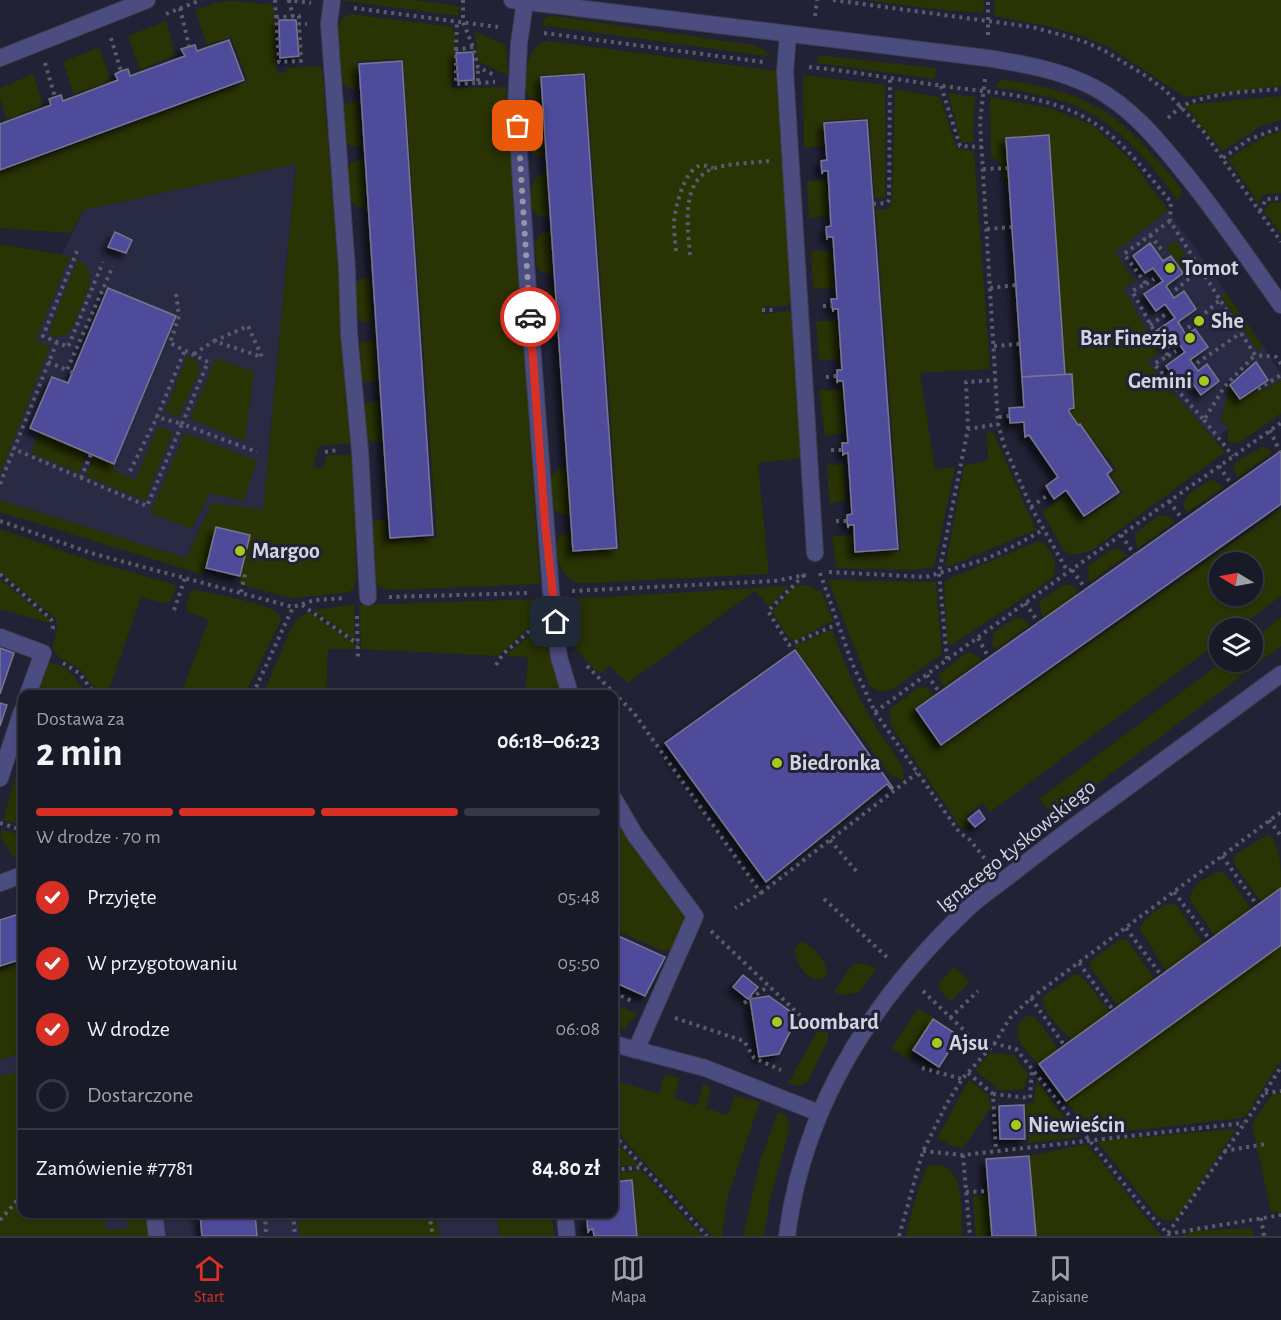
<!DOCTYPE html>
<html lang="pl">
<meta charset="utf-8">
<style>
:root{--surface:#191a28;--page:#222330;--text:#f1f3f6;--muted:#9fa1a8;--line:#373845;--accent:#d93025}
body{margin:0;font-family:"Alegreya Sans",sans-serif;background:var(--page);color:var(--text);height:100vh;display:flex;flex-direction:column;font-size:22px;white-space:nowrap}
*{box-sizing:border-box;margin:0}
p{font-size:20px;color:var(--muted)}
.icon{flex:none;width:33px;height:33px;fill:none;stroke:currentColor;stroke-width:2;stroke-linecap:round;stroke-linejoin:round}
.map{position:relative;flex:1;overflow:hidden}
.sheet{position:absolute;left:18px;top:690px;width:600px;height:528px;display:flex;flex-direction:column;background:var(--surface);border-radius:12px;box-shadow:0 2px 4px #0004,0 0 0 2px var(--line)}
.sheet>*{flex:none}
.needle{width:39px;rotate:280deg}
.fabs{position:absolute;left:1209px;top:552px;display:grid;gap:12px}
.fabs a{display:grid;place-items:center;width:54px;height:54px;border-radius:50%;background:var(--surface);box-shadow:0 2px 4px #0004,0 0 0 2px var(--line);font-size:30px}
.pin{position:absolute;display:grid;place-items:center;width:51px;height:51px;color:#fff;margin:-26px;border-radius:12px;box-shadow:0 3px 9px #0006}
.courier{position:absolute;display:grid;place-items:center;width:60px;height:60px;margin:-30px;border:4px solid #d93025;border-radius:50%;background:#fff;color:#222;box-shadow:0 2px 8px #0007}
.overview em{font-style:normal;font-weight:700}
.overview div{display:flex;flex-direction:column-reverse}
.overview{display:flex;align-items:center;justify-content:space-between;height:102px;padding:0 18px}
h1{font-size:39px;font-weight:700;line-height:45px}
.bar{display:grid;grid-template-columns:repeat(4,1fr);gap:9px 6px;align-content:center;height:72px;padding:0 18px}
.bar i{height:8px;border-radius:4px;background:var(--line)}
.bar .current{background:var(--accent)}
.bar p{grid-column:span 4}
.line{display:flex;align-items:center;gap:15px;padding:0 18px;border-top:2px solid var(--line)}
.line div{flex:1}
ol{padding:0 18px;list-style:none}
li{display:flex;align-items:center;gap:18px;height:66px}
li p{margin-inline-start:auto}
li .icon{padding:6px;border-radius:50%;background:var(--accent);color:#fff;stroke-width:4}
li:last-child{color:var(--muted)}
li i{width:33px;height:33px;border:3px solid var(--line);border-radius:50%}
.menu{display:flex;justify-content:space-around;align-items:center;height:84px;border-top:2px solid var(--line);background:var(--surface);font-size:16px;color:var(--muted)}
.menu a{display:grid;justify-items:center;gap:3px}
.menu .current{color:var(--accent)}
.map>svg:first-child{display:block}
</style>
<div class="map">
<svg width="1281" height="1236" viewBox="0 0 1281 1236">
<defs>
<filter id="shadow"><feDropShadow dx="-5.5" dy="5.5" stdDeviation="3" flood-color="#0009"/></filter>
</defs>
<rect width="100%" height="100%" fill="#212235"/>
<g fill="#292b44">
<polygon points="296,164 263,510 212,503 186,558 0,500 0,389 83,210"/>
<polygon points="1168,210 1226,292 1222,298 1258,350 1263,346 1281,374 1281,380 1257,393 1255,389 1268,380 1230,385 1228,429 1214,439 1147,362 1159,352 1123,288 1134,282 1115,252"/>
<polygon points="22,1053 22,1214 497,1214 499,1236 0,1236 0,1060"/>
</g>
<g fill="#293303" fill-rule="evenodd">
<polygon points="339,0 415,0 459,6 459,16"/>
<polygon points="866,0 984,0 983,13 934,9"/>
<polygon points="994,0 1281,0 1281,86 1185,97 1109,47 1082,36 1047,26 999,17 994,14"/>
<polygon points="234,1 273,5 277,73 287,72 287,68 322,66 352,443 319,446 313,467 323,468 327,455 354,455 356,581 353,590 345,593 290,598 239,584 250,535 216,527 204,575 0,512 0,500 186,558 212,503 263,509 296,164 83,210 71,233 0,228 0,172 248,81 231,37 207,45 195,10 215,3"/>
<polygon points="351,14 452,27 455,35 452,88 506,87 540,584 390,590 379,587 374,578 372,521 385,519 387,540 437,538 403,59 357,61 357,88 350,88 343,84 338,26 343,18"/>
<polygon points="553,16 753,45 762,49 773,57 541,25 546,17"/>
<polygon points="166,21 175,55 140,70 128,36"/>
<polygon points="475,32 506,45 508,76 478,61"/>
<path d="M547,41L778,71L792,302L787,306L762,307L763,314L788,311L794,314L803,458L758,463L769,574L589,583C582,583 575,583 570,579C556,568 547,533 571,532L573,553L620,549L586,73L540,75L541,101L530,98L526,93C526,74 525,47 547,41Z"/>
<polygon points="99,47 111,81 74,94 63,62"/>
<polygon points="818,55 936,68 935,79 817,63"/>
<polygon points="33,74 43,105 7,120 0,99 0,88"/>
<polygon points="803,75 885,85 885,198 875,198 869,118 822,121 824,146 804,147"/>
<path d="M1001,79C1094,92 1125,117 1182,190L1178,201C1152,164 1119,124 1076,106C1050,96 1023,91 995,87Z"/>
<polygon points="895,89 940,97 957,149 974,151 990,369 920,373 935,469 955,467 934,567 914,570 836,568 832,536 853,535 854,553 901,551 876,210 888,209 892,202"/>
<polygon points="948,93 975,97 973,142 961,142"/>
<polygon points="1281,96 1281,120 1261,126 1222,151 1184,105"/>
<path d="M990,97L1052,109L1092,125L1131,160L1168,210L1115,252L1135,282L1123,288L1159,352L1147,362L1225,452L1092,550C1082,553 1073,558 1064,550L1042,512L1066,495L1084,519L1123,493L1111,475L1117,470L1081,424L1078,425L1069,412L1068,402L1000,163L991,156Z"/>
<polygon points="358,101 361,146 352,146 345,143 344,104"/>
<path d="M542,115L545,157C522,158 521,129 534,116Z"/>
<polygon points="1281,131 1281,193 1263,194 1259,204 1228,159 1265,136"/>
<polygon points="363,159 366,207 357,207 350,200 348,168 351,163"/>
<path d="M547,173L548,216L540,217L531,209C531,195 528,175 547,173Z"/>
<polygon points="826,180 829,216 809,218 807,181"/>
<polygon points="1281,202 1281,234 1264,211 1270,203"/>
<polygon points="551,231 553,274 544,273 537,269 535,243 542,233"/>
<polygon points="1175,240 1194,267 1186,274 1166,248"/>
<polygon points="0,244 70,256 36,340 50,347 0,474"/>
<polygon points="811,251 831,251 834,288 813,289"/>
<path d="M78,259C84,262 89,267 90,274C93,286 74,323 68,335L55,337L49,334V331Z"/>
<path d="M364,278H370L372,323C369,322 365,323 362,321C354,317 354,288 357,281Z"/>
<path d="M554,291L558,338L544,335C539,328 536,298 544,292C546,291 552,291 554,291Z"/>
<polygon points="1226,292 1263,346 1258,351 1222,297"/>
<polygon points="837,320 840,359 819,360 816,322"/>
<polygon points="374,339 377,382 367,382 362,380 361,376 360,343"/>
<polygon points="187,356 196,360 200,369 179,417 165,412"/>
<polygon points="216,358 254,372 245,441 190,419"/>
<polygon points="1281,380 1281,413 1239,443 1235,444 1228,441 1228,429 1221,418 1230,385 1240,399 1255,389 1257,393"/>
<polygon points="819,390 842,390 844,433 825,436"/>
<polygon points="378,400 381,442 374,442 365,438 364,404"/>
<polygon points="158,427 173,432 145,501 86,476 94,455 114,464 113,470 135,480"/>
<polygon points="39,432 87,453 79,473 31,453"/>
<polygon points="993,432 1036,530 945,568 964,466 988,460 987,433"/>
<polygon points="185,433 257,461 243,501 210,493 191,529 150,513"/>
<polygon points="1264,446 1273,453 1237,478 1233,466 1237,461"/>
<polygon points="844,464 846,501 829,503 827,465"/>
<polygon points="558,469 567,469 569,514 560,514 553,509 551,477"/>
<polygon points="1212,479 1224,487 1187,513 1183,505 1188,495"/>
<path d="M1281,509V596L1238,628H1220L1219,642L990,812L982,803L965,816L972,827L961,828L890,724V709L918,688L927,687L933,696L913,710L940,748ZM1220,562H1252V596H1220Z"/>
<polygon points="1159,515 1167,516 1175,522 1137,549 1135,534"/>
<polygon points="0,529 89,560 176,585 170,602 163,603 141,597 108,693 110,694 99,694 80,669 60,658 52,648 57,628 56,619 0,572"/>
<path d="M1036,542L1045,543C1053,557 1061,566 1050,580L952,645L947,641L944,581Z"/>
<polygon points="1118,548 1127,556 1089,583 1088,566 1111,550"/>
<polygon points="0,579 50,620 51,622 49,623 0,609"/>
<polygon points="828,580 936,582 942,654 894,688 884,692 870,687"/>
<polygon points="806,585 822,592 833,621 792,642 772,612 795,586"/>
<polygon points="1063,585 1072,585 1079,592 1043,620 1039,602"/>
<polygon points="788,586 769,607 755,591 628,683 609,666 599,674 562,634 557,600"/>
<path d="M191,589C208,593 265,603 276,612C280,615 279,615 281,620L245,694H181L209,620L188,612L186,606Z"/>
<polygon points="539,599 545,600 547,612 498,656 361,649 359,605"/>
<polygon points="354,604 355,640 313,610"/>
<polygon points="310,612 355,644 355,649 328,649 326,694 263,694 293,624 301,616"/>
<polygon points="1281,617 1281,646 1054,817 1039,799 1222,662 1252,662 1253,639"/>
<polygon points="1016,618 1024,619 1030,625 996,650 992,644 994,632"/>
<polygon points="549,619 564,694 525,694 528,657 505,656"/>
<path d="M832,629C846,668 860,705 884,739C892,751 906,765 903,780L890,775L794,646Z"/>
<polygon points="966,653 972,653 982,660 944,687 938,675"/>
<polygon points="48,661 67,669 88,694 38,694"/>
<polygon points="22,754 22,825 3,820"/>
<polygon points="614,807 684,911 683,924 671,949 662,951 614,929"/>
<polygon points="2,830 22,835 22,861 14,857 0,837"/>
<path d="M1267,835C1281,841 1281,870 1281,888L1261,902L1234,864L1233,859L1236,854Z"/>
<path d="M1220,871L1226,875L1252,909L1215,936L1190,900C1189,887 1208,875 1220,871Z"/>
<path d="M1172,903L1177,906L1203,944L1166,971L1140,929C1143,918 1162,905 1172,903Z"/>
<polygon points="1125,939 1129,942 1155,980 1118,1006 1089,965 1092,960 1120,940"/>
<path d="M800,942C809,942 826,961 827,970C828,974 826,976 823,979C807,983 795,962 795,948Z"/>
<polygon points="1281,945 1281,1060 1247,1114 1241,1118 1092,1135 1066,1101"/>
<polygon points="22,961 22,1053 0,1060 0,969"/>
<polygon points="863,963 877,968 859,992 842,995 834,992 852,965"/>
<polygon points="954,966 970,982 951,1001 941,992 939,984"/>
<path d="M1080,974L1110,1012L1071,1040C1062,1029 1041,1012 1043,997L1073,975Z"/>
<polygon points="614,1004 638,1014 624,1029 614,1025"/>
<polygon points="918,1009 933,1017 933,1019 909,1059 892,1049 893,1046"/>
<path d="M1029,1015L1036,1018L1058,1049L1039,1064C1025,1052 1003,1029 1029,1015Z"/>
<polygon points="820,1027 828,1033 828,1040 808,1081 799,1086 788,1083"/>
<polygon points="990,1053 1013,1055 1028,1073 1024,1089 1000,1091 975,1070"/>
<polygon points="22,1072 22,1214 104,1214 106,1230 128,1228 126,1214 146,1214 148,1236 0,1236 0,1075"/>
<polygon points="665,1074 680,1078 674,1098 697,1106 703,1084 711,1088 706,1108 728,1115 735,1096 760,1102 728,1196 722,1236 712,1236 614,1129 614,1080 659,1094"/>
<polygon points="969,1080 988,1095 991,1107 963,1148 952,1146 937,1138"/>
<polygon points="1037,1081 1079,1137 1028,1143 1025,1105 1034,1102"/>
<polygon points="1281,1093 1281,1212 1271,1213 1252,1124 1272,1094"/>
<path d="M778,1112C788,1115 789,1120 789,1130L770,1200L764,1236H743L760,1161Z"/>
<polygon points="1236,1129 1177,1217 1168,1221 1158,1217 1097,1141"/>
<polygon points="614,1140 638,1165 614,1167"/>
<polygon points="1087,1144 1161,1236 1036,1236 1029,1156"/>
<path d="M936,1165C966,1165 961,1215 962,1236H906L914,1203L927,1166Z"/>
<polygon points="641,1170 702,1236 638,1236 633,1180 614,1181 614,1173"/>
<polygon points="989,1195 992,1236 976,1236 973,1197"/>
<polygon points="298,1214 436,1214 439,1236 300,1236"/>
<polygon points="497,1214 552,1214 554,1236 499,1236"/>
<polygon points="1252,1228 1254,1236 1181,1236 1193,1231"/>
</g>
<g fill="#4d4c9a" stroke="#75778e" stroke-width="1.5" filter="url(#shadow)">
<polygon points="279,20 296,20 299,56 280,58"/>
<polygon points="229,40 244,80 0,170 0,124 51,105 49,99 61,95 63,101 118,80 115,74 121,71 128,69 130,76 185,56 181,49 195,45 197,51"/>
<polygon points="473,52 474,80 458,81 456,53"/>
<polygon points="402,61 433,535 390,538 359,64"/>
<polygon points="584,74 617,548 573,551 541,77"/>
<polygon points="867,120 898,549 855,552 854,525 849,525 848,528 847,521 847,515 852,514 848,453 843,454 843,456 842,443 848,443 843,381 838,381 837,383 837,370 842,370 838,309 833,309 833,312 832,306 831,299 837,299 833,237 827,237 827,240 826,227 831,226 828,171 823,171 822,174 821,161 827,160 824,123"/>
<polygon points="1049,135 1065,375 1022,377 1006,138"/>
<polygon points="115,232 132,240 126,253 108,247"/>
<polygon points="1150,243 1163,261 1171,256 1183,273 1166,286 1174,298 1184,291 1196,309 1178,322 1186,335 1195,329 1208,347 1190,360 1198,371 1207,364 1219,381 1201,395 1188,377 1179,384 1166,366 1185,352 1177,341 1168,348 1156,331 1175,318 1165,304 1156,311 1144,294 1163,281 1153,268 1145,273 1133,256"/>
<polygon points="108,288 176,316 114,464 30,428 52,377 68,383"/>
<polygon points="1256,362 1268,380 1240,399 1230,385"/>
<polygon points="1072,374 1074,408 1069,409 1069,412 1078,425 1080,424 1112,470 1107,474 1119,492 1084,516 1066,490 1054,499 1046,486 1058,477 1029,435 1025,437 1024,422 1010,423 1009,408 1024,407 1022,377"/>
<polygon points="1281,451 1281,504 941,745 916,709"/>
<polygon points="216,527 250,535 240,576 206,568"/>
<polygon points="0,648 14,653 0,694"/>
<polygon points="795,650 893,788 891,789 887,784 766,882 665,743"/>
<polygon points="0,703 7,705 0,726"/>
<polygon points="979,810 985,819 975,827 968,819"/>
<polygon points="1281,888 1281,945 1066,1101 1039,1064"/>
<polygon points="22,913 22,959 0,966 0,920"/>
<polygon points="614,934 665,957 645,996 614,982"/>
<polygon points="743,975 758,987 748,999 733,987"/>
<polygon points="769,996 791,1012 793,1026 779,1054 759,1057 750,999"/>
<polygon points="933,1019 959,1036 939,1067 913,1050"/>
<polygon points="1024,1105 1025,1139 1000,1139 999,1106"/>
<polygon points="1029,1156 1036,1236 992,1236 986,1159"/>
<polygon points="632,1180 637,1236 594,1236 593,1229 589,1230 588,1233 587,1220 592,1219 592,1214 614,1214 614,1182"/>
<polygon points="200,1214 255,1214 257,1236 202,1236"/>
</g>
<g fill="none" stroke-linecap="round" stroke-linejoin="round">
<g stroke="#3d3e50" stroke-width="18">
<g id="minor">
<polyline points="332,0 329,24 347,270 349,333 360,451 368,597"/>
<path d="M512,0L987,58C1024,64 1060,70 1093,87C1131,107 1157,139 1183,171C1218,214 1249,260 1281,305"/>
<polyline points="525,2 519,43 516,105 528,292 551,592 559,657 570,694"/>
<polyline points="788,35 785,71 815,553"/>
<polyline points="0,58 147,0"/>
<polyline points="0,637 43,653 28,694"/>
<polyline points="0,778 22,711"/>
<polyline points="614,799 635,835 695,916 636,1050"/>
<polyline points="0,883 22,875"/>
<polyline points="614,1044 705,1068 819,1113"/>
<polyline points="154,1214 157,1236"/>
<polyline points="565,1214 567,1236"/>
</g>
</g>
<g stroke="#3d3e50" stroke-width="18">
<path id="tertiary" d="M787,1236C803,1106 873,999 966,910C979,897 995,887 1009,876C1042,850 1075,825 1110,800C1167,758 1224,716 1281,674"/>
</g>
<g stroke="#5a5b6c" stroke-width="4" stroke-dasharray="3 4.5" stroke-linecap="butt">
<polyline points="275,0 279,62 301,61 299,24 307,24"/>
<polyline points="287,0 311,3"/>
<polyline points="289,0 293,17"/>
<polyline points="463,0 463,22 473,47 478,67 496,76"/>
<polyline points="833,0 1032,27 1083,41 1105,51 1146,76 1165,90 1203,131 1281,242"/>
<polyline points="180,8 189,46"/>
<polyline points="354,8 498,27"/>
<polyline points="166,14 201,0"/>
<polyline points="815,16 817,0"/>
<polyline points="276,17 299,16 299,24"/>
<polyline points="544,33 763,62"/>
<polyline points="988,35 988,0"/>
<polyline points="111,38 121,71"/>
<polyline points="473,47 456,50 456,84 478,83 478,67"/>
<polyline points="456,50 457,21"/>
<polyline points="45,63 55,97"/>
<path d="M809,67C851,71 894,79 936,85C988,93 1045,93 1091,121C1124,141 1147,174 1171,202L1170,221L1255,355L1276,357L1281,364"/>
<polyline points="985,79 980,122 998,424 1004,445 1031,507 1068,572"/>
<polyline points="478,83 495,82"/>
<polyline points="941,86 960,146 982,147"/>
<path d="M1168,118C1173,114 1177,109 1183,106C1205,93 1255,91 1281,89"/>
<polyline points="1223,158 1248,140 1281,127"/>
<polyline points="983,169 1008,168"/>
<polyline points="873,204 887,203 889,200 890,79"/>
<polyline points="1260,211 1266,199 1281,198"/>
<polyline points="1170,221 1124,254 1146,284 1132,291 1168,356 1154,364 1204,420 1225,386 1255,355"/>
<polyline points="987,229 1011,227"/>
<polyline points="1150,235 1164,253"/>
<polyline points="77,251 43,336 68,347 103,262"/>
<path d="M676,251C675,241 674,231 674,222C675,208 684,171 699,166C703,164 708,167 713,168"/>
<path d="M690,255C688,228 680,182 712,169C729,163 751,163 769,161"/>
<polyline points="1146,284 1154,279"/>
<polyline points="990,288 1016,285"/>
<polyline points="1175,290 1200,270"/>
<polyline points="176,294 179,316 170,343 208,362 182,424 257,452"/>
<polyline points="823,306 832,306"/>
<polyline points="762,310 777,310"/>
<polyline points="1150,325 1166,314"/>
<polyline points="1188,328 1220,300"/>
<polyline points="57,342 14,449 147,506 182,424 157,417 185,350"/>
<polyline points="994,346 1020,344"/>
<polyline points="194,354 214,341 262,357 248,326 214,341"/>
<polyline points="1168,356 1176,351"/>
<polyline points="48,362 67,370"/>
<polyline points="1197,363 1241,333"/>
<polyline points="73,373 67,370 113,266"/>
<polyline points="826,377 837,376"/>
<polyline points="1258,389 1281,375"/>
<polyline points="999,417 1009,416"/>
<polyline points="1204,420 1233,456"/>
<polyline points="968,429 966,382 996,380"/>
<polyline points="1270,430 1280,452"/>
<polyline points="831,450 843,450"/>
<polyline points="325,452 338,450"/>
<polyline points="1219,466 1232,485"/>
<polyline points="130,471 157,417"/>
<polyline points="81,478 91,454"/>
<polyline points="0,484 14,449"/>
<polyline points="1169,501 1183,520"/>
<polyline points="1031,507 1051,493"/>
<polyline points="0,521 91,553 293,607 315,600 345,598"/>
<polyline points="836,521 847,521"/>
<polyline points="1121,535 1135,555"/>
<polyline points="1072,570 1086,589"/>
<polyline points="829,572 926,577 986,559 1016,545 1043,530"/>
<polyline points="820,573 852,663 875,712 959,832 970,840 989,864"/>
<polyline points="0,574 51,619 53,628 51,633"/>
<polyline points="804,575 768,611 789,645 838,624"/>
<polyline points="572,591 774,581 806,575"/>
<polyline points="241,592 246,570"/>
<polyline points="389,597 528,593"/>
<polyline points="1025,603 1039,623"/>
<polyline points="302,605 358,644"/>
<polyline points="174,610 185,578"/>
<polyline points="357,616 358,657"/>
<polyline points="978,638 989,658"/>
<polyline points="947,659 939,573 968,429 998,424"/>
<polyline points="63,663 79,673 95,694"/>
<polyline points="496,665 503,654 534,627"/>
<polyline points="587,666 634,713 761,893 735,908"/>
<polyline points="927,675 938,690"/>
<polyline points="253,694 293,607"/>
<polyline points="875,712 1068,572 1281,423"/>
<polyline points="1269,820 1281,836"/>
<polyline points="0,823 22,830"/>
<polyline points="830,840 857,872"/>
<polyline points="1222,856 1257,905"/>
<polyline points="1174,892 1210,940"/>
<polyline points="761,893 917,773"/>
<polyline points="824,899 889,959"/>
<polyline points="1126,928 1161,975"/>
<polyline points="711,931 808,1023"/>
<polyline points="1079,963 1113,1010"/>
<polyline points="923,991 972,1038 1016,1049 1142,1206 1168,1234 1281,1215"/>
<polyline points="614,993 632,1001"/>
<polyline points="1031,998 1064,1045"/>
<polyline points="744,1003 769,986"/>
<polyline points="675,1018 744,1041 754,1058 781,1070"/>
<polyline points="950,1018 978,991"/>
<polyline points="922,1068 962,1079"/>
<polyline points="968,1073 993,1094 996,1151"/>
<polyline points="1265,1093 1281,1091"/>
<polyline points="993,1094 1030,1098 1032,1069"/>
<polyline points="614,1135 707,1236"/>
<polyline points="923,1151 963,1155 1244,1123"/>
<polyline points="1224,1151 1265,1144"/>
<polyline points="963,1155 970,1236"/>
<polyline points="614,1170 643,1167"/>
<polyline points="966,1192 989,1191"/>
<polyline points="265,1214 266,1236"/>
<polyline points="293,1214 295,1235"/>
<polyline points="429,1214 433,1236"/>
<polyline points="1261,1218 1264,1236"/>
<polyline points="0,1220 22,1195"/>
<polyline points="1168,1233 1249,1117 1281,1067"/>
<polyline points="899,1236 923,1151 946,1105 962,1079 994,1044 1010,1018 1031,998 1281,812"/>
</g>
<use href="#minor" stroke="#4b4d80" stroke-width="16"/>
<use href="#tertiary" stroke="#4b4d80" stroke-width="16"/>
</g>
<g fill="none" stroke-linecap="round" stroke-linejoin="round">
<polyline stroke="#9496a4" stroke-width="6" stroke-dasharray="0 10.8" points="518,126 530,317"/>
<polyline stroke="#d93025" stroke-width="8" points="530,317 545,523 556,622"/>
</g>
<g fill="#a6c821" stroke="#212235" stroke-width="2">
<circle cx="1170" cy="268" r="6"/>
<circle cx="1199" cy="321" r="6"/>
<circle cx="1190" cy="338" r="6"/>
<circle cx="1204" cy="381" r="6"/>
<circle cx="240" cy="551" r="6"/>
<circle cx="777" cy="763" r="6"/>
<circle cx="777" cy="1022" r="6"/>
<circle cx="937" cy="1043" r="6"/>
<circle cx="1016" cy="1125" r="6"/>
</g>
<g text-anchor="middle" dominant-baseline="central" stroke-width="6" stroke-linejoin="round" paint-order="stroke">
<g font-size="22" font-weight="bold" fill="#d2d4e0" stroke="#212235" text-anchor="start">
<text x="1182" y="268">Tomot</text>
<text x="1211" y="321">She</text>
<text x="1178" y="338" text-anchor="end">Bar Finezja</text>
<text x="1192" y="381" text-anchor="end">Gemini</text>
<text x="252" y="551">Margoo</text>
<text x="789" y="763">Biedronka</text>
<text x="789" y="1022">Loombard</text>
<text x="949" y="1043">Ajsu</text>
<text x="1028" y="1125">Niewieścin</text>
</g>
<g font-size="22" fill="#d2d4e0" stroke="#212235">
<text transform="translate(1016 846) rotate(-39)">Ignacego Łyskowskiego</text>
</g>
</g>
</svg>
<div class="fabs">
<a><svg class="needle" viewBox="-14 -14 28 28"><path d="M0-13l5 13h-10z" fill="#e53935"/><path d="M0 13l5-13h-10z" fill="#9fa1a8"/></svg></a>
<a><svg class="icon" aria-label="layers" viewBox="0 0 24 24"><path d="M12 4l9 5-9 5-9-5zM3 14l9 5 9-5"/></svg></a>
</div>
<div class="pin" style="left:518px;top:126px;background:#ea580c"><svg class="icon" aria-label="bag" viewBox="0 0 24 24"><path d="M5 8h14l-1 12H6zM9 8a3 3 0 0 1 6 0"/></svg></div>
<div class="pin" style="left:556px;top:622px;background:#1f2937"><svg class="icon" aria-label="home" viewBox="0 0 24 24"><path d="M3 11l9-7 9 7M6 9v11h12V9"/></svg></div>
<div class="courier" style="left:530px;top:317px"><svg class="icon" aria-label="car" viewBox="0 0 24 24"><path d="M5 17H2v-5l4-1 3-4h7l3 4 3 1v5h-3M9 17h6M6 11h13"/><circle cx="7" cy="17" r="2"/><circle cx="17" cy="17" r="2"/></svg></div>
<section class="sheet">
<div class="overview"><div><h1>2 min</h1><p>Dostawa za</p></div><em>06:18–06:23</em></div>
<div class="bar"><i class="current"></i><i class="current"></i><i class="current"></i><i></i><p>W drodze · 70 m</p></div>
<ol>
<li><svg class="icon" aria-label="check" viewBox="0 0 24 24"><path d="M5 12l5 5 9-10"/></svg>Przyjęte<p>05:48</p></li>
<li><svg class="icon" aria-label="check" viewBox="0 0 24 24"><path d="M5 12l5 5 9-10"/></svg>W przygotowaniu<p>05:50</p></li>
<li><svg class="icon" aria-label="check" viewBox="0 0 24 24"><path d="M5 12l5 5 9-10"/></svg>W drodze<p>06:08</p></li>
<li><i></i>Dostarczone</li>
</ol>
<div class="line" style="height:78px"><div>Zamówienie #7781</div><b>84.80 zł</b></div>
</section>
</div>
<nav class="menu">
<a class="current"><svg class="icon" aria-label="home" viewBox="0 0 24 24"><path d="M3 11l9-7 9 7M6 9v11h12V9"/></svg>Start</a>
<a><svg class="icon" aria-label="map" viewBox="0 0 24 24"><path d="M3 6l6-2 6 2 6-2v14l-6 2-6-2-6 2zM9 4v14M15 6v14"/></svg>Mapa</a>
<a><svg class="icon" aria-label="saved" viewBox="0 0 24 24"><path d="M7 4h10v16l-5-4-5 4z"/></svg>Zapisane</a>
</nav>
